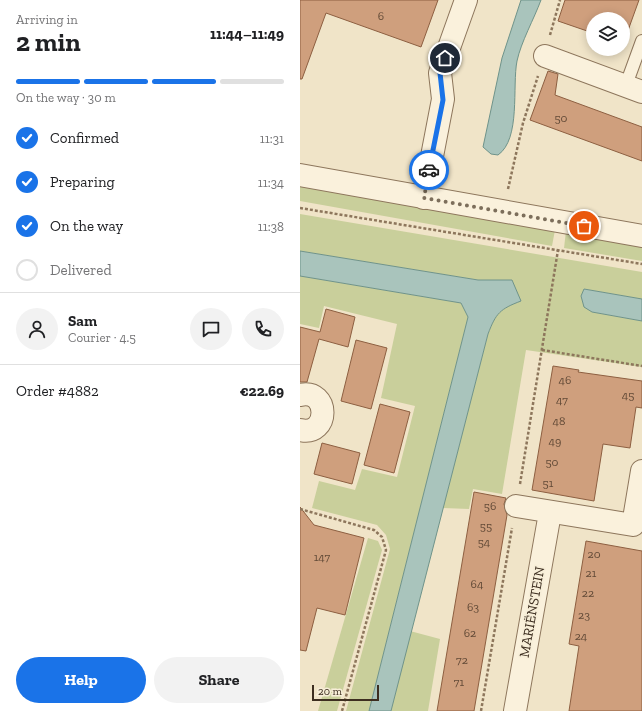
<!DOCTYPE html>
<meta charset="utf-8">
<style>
:root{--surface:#fff;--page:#f2f2f2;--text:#202124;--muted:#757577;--line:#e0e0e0;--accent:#1a73e8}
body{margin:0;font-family:"Zilla Slab",serif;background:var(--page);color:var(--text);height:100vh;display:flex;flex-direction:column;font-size:15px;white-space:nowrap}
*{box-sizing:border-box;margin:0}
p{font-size:13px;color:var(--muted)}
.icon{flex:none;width:22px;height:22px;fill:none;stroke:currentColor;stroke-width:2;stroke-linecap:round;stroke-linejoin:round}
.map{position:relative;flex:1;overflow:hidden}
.panel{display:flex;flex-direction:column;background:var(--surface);width:300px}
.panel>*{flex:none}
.fabs{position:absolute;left:286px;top:12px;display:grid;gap:8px}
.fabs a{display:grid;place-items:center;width:44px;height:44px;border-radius:50%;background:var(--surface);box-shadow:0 2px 10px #0003;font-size:20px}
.scale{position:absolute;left:12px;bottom:10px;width:67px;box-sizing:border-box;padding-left:4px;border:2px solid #3d2e20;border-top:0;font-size:11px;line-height:14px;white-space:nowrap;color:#3d2e20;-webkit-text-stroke:3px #f7eed8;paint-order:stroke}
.pin{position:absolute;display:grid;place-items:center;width:34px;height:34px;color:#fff;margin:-17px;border:2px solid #fff;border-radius:50%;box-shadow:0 1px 4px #0007}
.courier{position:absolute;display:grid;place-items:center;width:40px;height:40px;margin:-20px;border:3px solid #1a73e8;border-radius:50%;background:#fff;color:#222;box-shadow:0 1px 5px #0007}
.overview em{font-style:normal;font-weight:700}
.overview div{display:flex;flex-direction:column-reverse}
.overview{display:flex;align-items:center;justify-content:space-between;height:68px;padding:0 16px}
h1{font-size:26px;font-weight:700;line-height:30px}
.bar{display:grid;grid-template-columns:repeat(4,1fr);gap:6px 4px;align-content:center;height:48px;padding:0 16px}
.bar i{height:5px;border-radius:3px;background:var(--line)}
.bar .selected{background:var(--accent)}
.bar p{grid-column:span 4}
.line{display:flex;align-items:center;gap:10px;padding:0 16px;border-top:1px solid var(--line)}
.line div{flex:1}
.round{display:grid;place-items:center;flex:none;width:42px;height:42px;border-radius:21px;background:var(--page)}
ol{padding:0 16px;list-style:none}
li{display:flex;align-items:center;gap:12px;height:44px}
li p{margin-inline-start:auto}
li .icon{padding:4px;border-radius:50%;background:var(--accent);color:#fff;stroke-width:4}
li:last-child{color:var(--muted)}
li i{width:22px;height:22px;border:2px solid var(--line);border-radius:50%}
.button{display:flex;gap:8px;margin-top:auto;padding:8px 16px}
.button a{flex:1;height:46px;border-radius:24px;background:var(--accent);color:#fff;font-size:16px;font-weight:700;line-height:46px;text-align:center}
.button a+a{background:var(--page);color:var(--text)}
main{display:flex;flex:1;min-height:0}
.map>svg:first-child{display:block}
</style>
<main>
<section class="panel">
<div class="overview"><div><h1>2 min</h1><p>Arriving in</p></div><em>11:44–11:49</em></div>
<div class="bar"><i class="selected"></i><i class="selected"></i><i class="selected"></i><i></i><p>On the way · 30 m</p></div>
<ol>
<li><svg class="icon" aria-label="check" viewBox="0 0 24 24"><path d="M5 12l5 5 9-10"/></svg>Confirmed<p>11:31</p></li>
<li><svg class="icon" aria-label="check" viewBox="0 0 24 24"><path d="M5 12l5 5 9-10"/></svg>Preparing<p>11:34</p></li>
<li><svg class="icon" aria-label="check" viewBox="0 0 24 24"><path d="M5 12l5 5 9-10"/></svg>On the way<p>11:38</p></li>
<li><i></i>Delivered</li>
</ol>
<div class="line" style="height:72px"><a class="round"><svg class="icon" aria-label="person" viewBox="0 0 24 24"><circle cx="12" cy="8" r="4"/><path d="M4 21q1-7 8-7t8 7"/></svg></a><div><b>Sam</b><p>Courier · 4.5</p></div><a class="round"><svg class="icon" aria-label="chat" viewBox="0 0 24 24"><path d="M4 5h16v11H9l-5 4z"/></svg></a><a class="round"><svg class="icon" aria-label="phone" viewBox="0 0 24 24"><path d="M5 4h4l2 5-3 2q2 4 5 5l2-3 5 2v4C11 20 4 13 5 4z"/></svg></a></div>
<div class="line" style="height:52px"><div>Order #4882</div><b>€22.69</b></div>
<div class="button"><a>Help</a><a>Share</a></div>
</section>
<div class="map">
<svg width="342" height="711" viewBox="0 0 342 711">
<rect width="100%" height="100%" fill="#f0e4c8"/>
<g fill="#c9cf9b">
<polygon points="0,184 255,230 252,246 0,201"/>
<polygon points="0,214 342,272 342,299 284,289 292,312 342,321 342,367 226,350 202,494 173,489 169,509 143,508 188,334 194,317 205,307 213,281 178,280 0,251"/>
<polygon points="266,231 342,244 342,261 264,248"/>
<polygon points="0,276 161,303 168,317 69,711 46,711 90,549 86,535 77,525 12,508 19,481 55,490 62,469 97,477 115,406 81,398 97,324 24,306 19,328 0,324"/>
<polygon points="68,538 78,541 82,550 37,711 18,711"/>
<polygon points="110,631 140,639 128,711 91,711"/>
</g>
<g fill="#a9c4bc" stroke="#6f938a">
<path d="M221,0H241C234,19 221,42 217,61C212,86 221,139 198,155L191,154L183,147L202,58Z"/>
<path d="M0,251L178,280H212L221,301C200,309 196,313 188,334L91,711H69L168,317L161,303L0,276Z"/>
<polygon points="284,289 342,299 342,321 292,312 284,307 281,296"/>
</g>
<g fill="#cf9f7d" stroke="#8d5f41">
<polygon points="0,0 138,0 121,47 26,13 2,79 0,79"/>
<polygon points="265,0 339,0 326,36 323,35 323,19 293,19 293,33 258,21"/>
<polygon points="248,71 258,74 255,95 342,127 342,161 230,120"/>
<polygon points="26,309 55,317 48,347 19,339 7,382 0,382 0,327 20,332"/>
<polygon points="56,340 87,348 71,409 41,401"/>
<polygon points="253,366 279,370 278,372 342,381 342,408 336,407 330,448 303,444 294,501 232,490"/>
<polygon points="80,404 110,412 94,473 64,465"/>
<polygon points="22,443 60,453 52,484 14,474"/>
<polygon points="174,492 206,498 204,504 207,515 174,711 137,711"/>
<polygon points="0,507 14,525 64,538 45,615 17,608 6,651 0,650"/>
<polygon points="286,541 342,551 342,711 269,711 279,646 269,644"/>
</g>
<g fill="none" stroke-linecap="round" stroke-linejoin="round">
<g stroke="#8d765c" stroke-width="14">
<polyline id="lane" points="326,85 342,41"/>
</g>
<g stroke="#8d765c" stroke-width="24">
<g id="street">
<polyline points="245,56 342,92"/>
<polyline points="0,175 342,236"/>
<polyline points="124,198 143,99 140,73 166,0"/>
<path d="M0,395C30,388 30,437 0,430"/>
<polyline points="216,506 333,525 342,471"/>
<polyline points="215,711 250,513"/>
</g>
</g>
<g stroke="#8d765c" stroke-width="2.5" stroke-dasharray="3 2" stroke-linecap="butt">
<polyline points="250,35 260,0"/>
<polyline points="208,189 223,123 238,76"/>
<polyline points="0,208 342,264"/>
<polyline points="242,350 342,366"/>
<polyline points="220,484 258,250"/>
<polyline points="0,509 74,530 82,537 86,550 42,711"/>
<polyline points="181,711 212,528"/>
</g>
<use href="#lane" stroke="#faf1dc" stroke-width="12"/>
<use href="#street" stroke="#faf1dc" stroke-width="22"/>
</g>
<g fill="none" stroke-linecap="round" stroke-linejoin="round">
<polyline stroke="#7c6e5b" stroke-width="4" stroke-dasharray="0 7.2" points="129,170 124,198 284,226"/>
<polyline stroke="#1a73e8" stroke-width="5" points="129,170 143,100 140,73 145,58"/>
</g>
<g text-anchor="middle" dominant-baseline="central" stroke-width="3.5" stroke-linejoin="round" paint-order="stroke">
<g font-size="12" fill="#624a37">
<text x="81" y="16">6</text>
<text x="261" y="118">50</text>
<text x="265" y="380">46</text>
<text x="328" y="395">45</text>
<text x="262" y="400">47</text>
<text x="259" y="421">48</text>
<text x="255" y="441">49</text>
<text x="252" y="462">50</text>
<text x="248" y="483">51</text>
<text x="190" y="506">56</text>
<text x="186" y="526">55</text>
<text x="184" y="542">54</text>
<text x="294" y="554">20</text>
<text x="22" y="557">147</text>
<text x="291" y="573">21</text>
<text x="177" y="584">64</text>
<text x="288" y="593">22</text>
<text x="173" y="607">63</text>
<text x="284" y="615">23</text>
<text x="170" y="633">62</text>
<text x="281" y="636">24</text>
<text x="162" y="660">72</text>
<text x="159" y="682">71</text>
</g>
<g font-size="14" fill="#3d2e20" stroke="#f7eed8">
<text transform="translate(232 612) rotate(-80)">MARIËNSTEIN</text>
</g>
</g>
</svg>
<div class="fabs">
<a><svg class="icon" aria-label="layers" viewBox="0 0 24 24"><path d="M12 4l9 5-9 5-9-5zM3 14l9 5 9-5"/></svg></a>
</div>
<div class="scale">20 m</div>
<div class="pin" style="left:284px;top:226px;background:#ea580c"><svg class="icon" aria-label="bag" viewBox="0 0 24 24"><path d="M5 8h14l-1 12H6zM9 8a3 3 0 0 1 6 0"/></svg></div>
<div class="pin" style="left:145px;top:58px;background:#1f2937"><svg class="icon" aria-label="home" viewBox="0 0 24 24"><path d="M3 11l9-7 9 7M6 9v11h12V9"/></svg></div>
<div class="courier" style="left:129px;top:170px"><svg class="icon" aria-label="car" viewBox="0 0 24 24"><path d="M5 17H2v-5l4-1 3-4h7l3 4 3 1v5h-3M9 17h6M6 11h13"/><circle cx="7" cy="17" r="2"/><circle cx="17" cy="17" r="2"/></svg></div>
</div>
</main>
